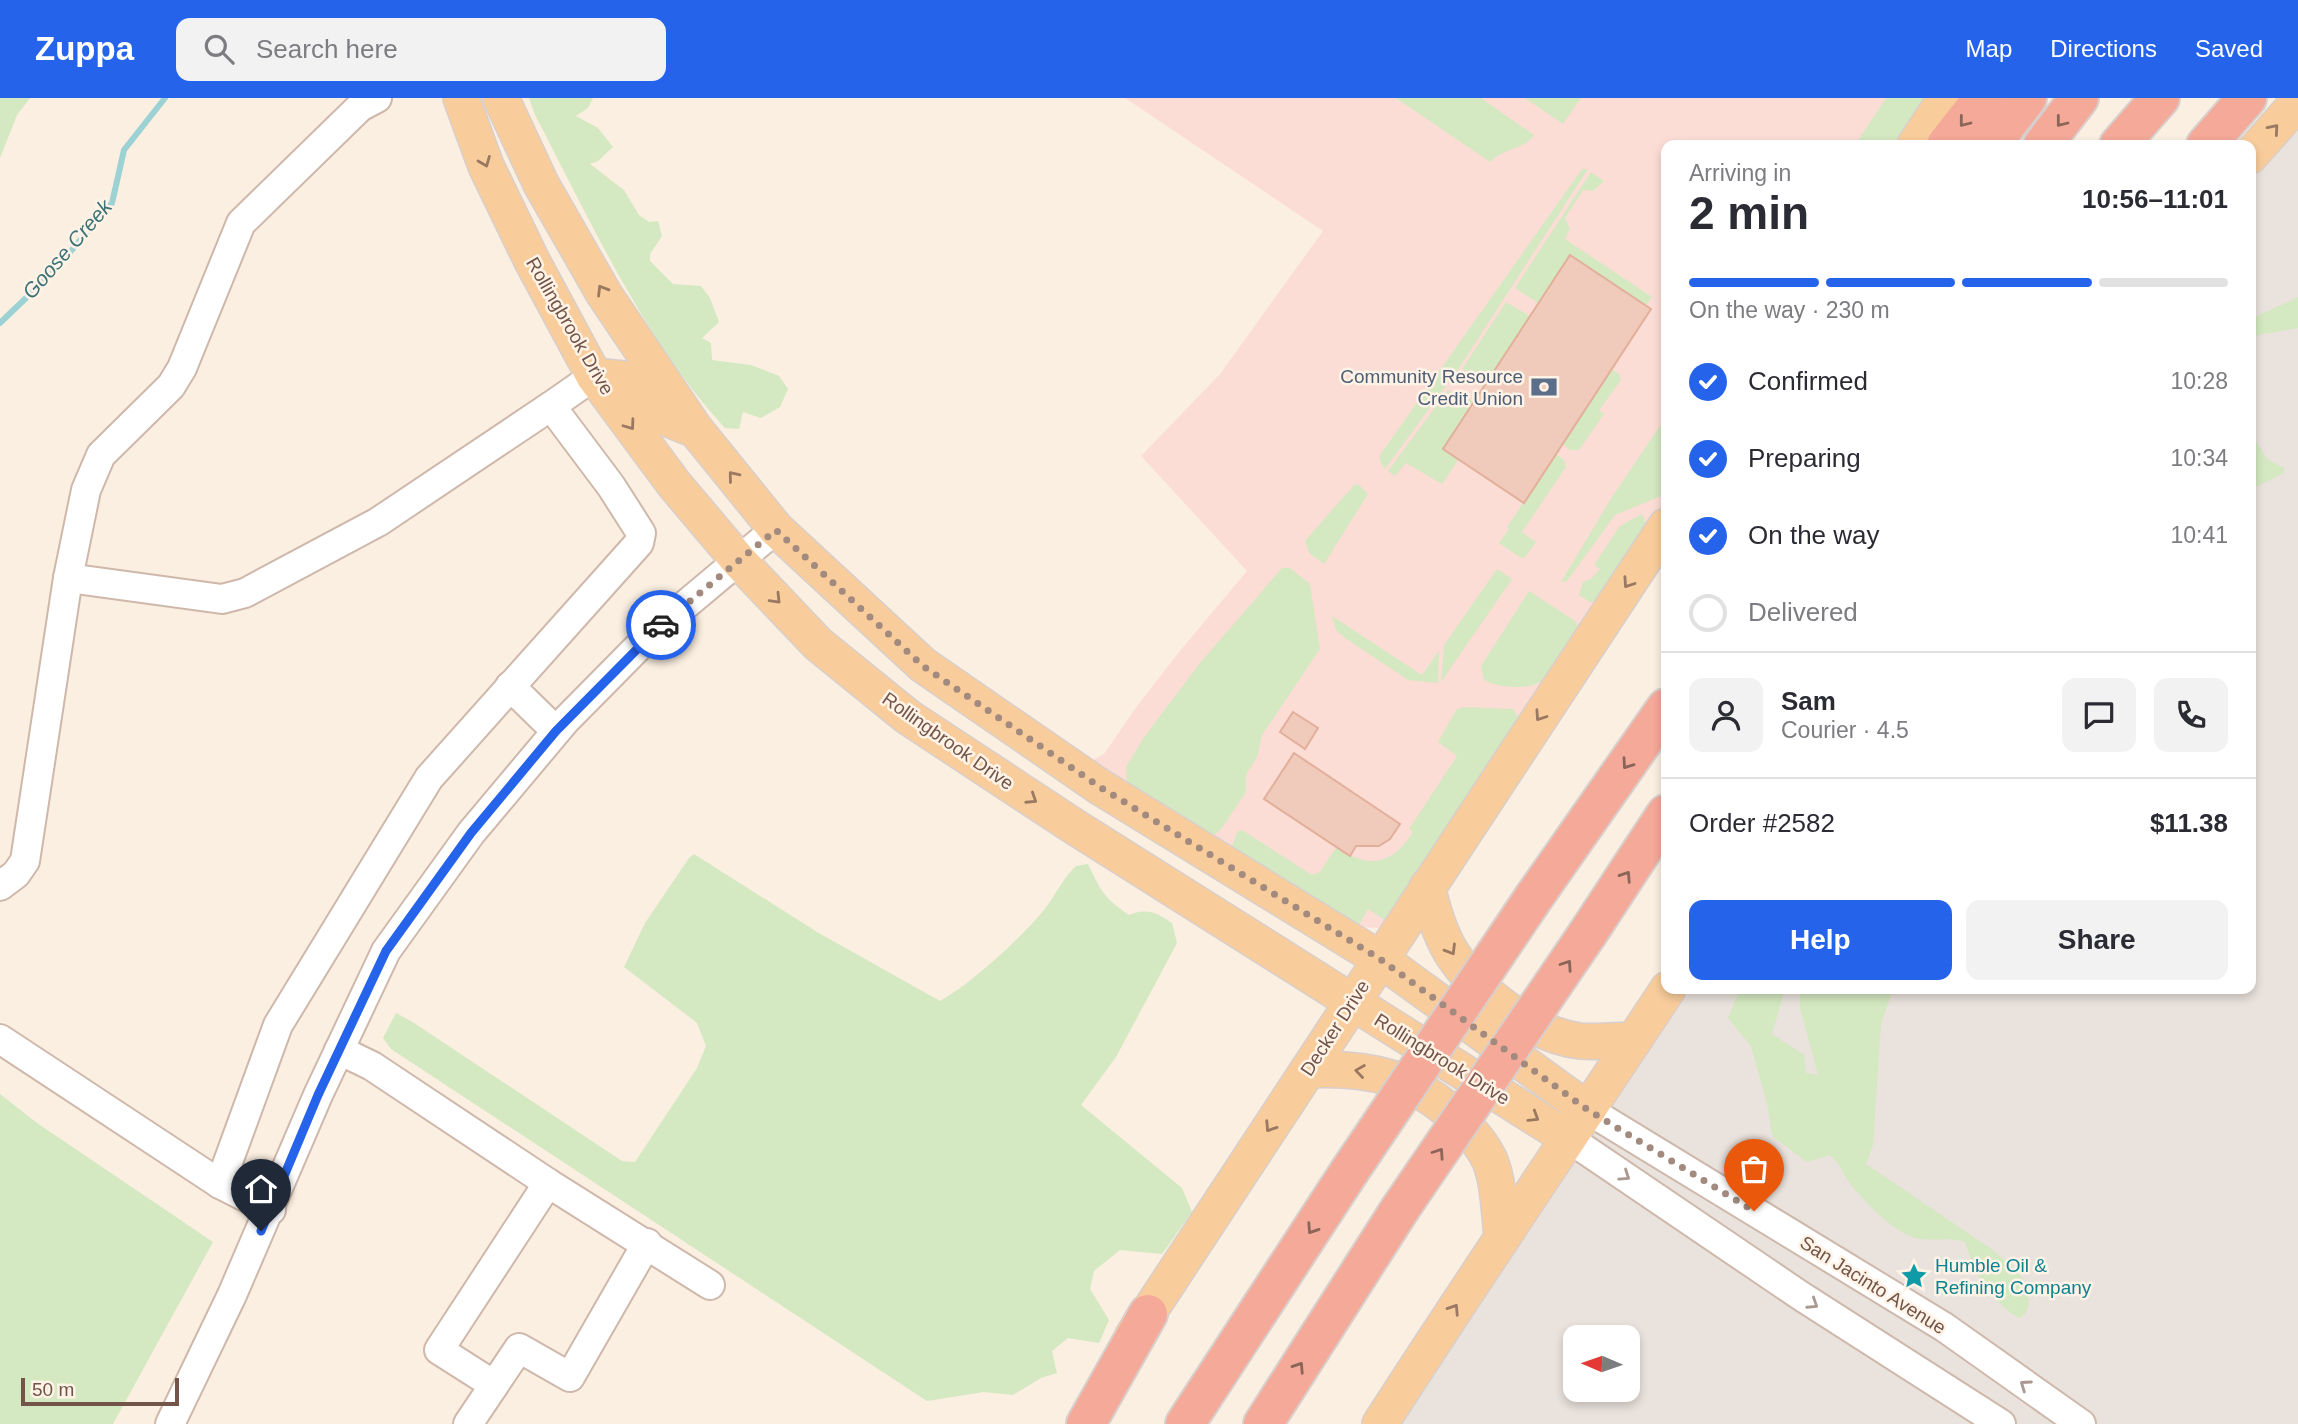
<!DOCTYPE html>
<meta charset="utf-8">
<style>
:root{--surface:#fff;--page:#f2f2f3;--text:#2b2b33;--muted:#7c7c81;--line:#e1e1e2;--accent:#2563eb}
body{margin:0;font-family:Arial,sans-serif;background:var(--page);color:var(--text);height:100vh;display:flex;flex-direction:column;font-size:26px;white-space:nowrap}
*{box-sizing:border-box;margin:0}
p{font-size:23px;color:var(--muted)}
.icon{flex:none;width:38px;height:38px;fill:none;stroke:currentColor;stroke-width:2;stroke-linecap:round;stroke-linejoin:round}
.map{position:relative;flex:1;overflow:hidden}
.panel{position:absolute;left:1661px;top:42px;width:595px;height:854px;display:flex;flex-direction:column;background:var(--surface);border-radius:14px;box-shadow:0 4px 10px #0003}
.panel>*{flex:none}
.needle{width:46px;rotate:272deg}
.fabs{position:absolute;left:1563px;top:1227px;display:grid;gap:14px}
.fabs a{display:grid;place-items:center;width:77px;height:77px;border-radius:14px;background:var(--surface);box-shadow:0 4px 10px #0003;font-size:35px}
.scale{position:absolute;left:21px;bottom:18px;width:158px;box-sizing:border-box;padding-left:7px;border:4px solid #725449;border-top:0;font-size:19px;line-height:24px;white-space:nowrap;color:#725449;-webkit-text-stroke:5px #fff3e7;paint-order:stroke}
.pin{position:absolute;display:grid;place-items:center;width:60px;height:60px;color:#fff;margin:-72px -30px;border-radius:50% 50% 50% 0;rotate:-45deg;box-shadow:0 0 7px #0007}
.pin .icon{rotate:45deg}
.courier{position:absolute;display:grid;place-items:center;width:70px;height:70px;margin:-35px;border:5px solid #2563eb;border-radius:50%;background:#fff;color:#222;box-shadow:0 2px 9px #0007}
.headline em{font-style:normal;font-weight:700}
.headline div{display:flex;flex-direction:column-reverse}
.headline{display:flex;align-items:center;justify-content:space-between;height:119px;padding:0 28px}
h1{font-size:46px;font-weight:700;line-height:52px}
.bar{display:grid;grid-template-columns:repeat(4,1fr);gap:10px 7px;align-content:center;height:84px;padding:0 28px}
.bar i{height:9px;border-radius:5px;background:var(--line)}
.bar .active{background:var(--accent)}
.bar p{grid-column:span 4}
.line{display:flex;align-items:center;gap:18px;padding:0 28px;border-top:2px solid var(--line)}
.line div{flex:1}
.round{display:grid;place-items:center;flex:none;width:74px;height:74px;border-radius:14px;background:var(--page)}
ol{padding:0 28px;list-style:none}
li{display:flex;align-items:center;gap:21px;height:77px}
li p{margin-inline-start:auto}
li .icon{padding:7px;border-radius:50%;background:var(--accent);color:#fff;stroke-width:4}
li:last-child{color:var(--muted)}
li i{width:38px;height:38px;border:4px solid var(--line);border-radius:50%}
.button{display:flex;gap:14px;margin-top:auto;padding:14px 28px}
.button a{flex:1;height:80px;border-radius:14px;background:var(--accent);color:#fff;font-size:28px;font-weight:700;line-height:80px;text-align:center}
.button a+a{background:var(--page);color:var(--text)}
header{display:flex;align-items:center;gap:42px;box-sizing:border-box;height:98px;padding:0 35px;background:var(--accent);color:#fff}
header strong{font-size:33px}
nav{display:flex;gap:38px;margin-inline-start:auto;font-size:24px}
.search{width:490px;height:63px;background:var(--page);display:flex;align-items:center;gap:18px;box-sizing:border-box;padding:0 24px;border-radius:14px;color:var(--muted);font-size:26px}
.map>svg:first-child{display:block}
</style>
<header>
<strong>Zuppa</strong>
<div class="search"><svg class="icon" aria-label="search" viewBox="0 0 24 24"><circle cx="10" cy="10" r="6"/><path d="M15 15l6 6"/></svg>Search here</div>
<nav><a>Map</a><a>Directions</a><a>Saved</a></nav>
</header>
<div class="map">
<svg width="2298" height="1326" viewBox="0 0 2298 1326">
<rect width="100%" height="100%" fill="#fbefe1"/>
<polygon fill="#fcddd5" points="1125,0 1932,0 1901,47 1666,47 1666,406 1389,825 1380,830 1358,829 1079,660 1093,662 1104,656 1137,608 1179,554 1247,473 1141,358 1220,276 1323,133"/>
<path fill="#eae2dc" fill-rule="evenodd" d="M2298,33V1326H1401L1691,891H2250L2251,80ZM1575,1239H1628V1292H1575Z"/>
<g fill="#d4e8c1">
<polygon points="0,0 30,0 17,17 0,60"/>
<path d="M529,0H593L588,10L576,18L598,30L613,49L598,63L590,66L624,92L639,117L649,124L658,123L662,138L650,156V163L673,186L701,188L710,200L719,224L702,240L711,245L712,262L751,267L779,278L788,291L780,309L761,320L743,314L739,331L725,330C645,244 589,120 535,17Z"/>
<path d="M1396,0H1481L1534,37C1524,52 1502,50 1490,64Z"/>
<polygon points="1525,0 1581,0 1563,26"/>
<polygon points="1886,0 1932,0 1901,47 1855,47"/>
<polygon points="1582,71 1588,71 1459,270 1385,371 1380,363 1380,357"/>
<polygon points="1591,74 1604,83 1593,93 1583,92 1565,120 1570,131 1565,141 1652,199 1646,208 1570,157 1538,205 1515,190"/>
<polygon points="2298,199 2298,230 2258,237 2251,242 2251,221"/>
<polygon points="1506,204 1530,218 1482,290 1474,278 1462,271"/>
<polygon points="1611,271 1619,276 1621,282 1599,312 1604,316 1579,352 1570,352 1563,346"/>
<polygon points="1448,292 1459,299 1474,302 1443,351 1458,362 1442,386 1406,365 1395,378 1388,373"/>
<polygon points="1666,319 1666,396 1615,417 1567,483 1561,484 1612,399"/>
<polygon points="2251,335 2267,361 2284,370 2284,375 2251,391"/>
<polygon points="1556,356 1564,362 1566,369 1522,434 1536,444 1525,459 1521,460 1499,445 1509,431 1507,429"/>
<polygon points="1358,386 1368,396 1324,466 1309,455 1305,443 1354,387"/>
<polygon points="1642,416 1648,430 1598,503 1590,504 1579,497 1583,484 1591,481 1600,471 1594,467 1620,428"/>
<polygon points="1282,470 1290,470 1310,486 1320,551 1262,637 1257,659 1246,677 1246,694 1222,730 1212,739 1131,691 1127,683 1126,669 1144,639 1200,565"/>
<polygon points="1497,471 1512,481 1441,584 1444,547"/>
<path d="M1529,493L1575,523L1579,529L1578,537C1558,567 1552,591 1512,589C1501,588 1494,587 1484,582L1481,568Z"/>
<polygon points="1332,518 1422,577 1439,553 1438,585 1408,582 1345,540 1336,532"/>
<path d="M1463,609L1513,611L1520,622L1389,825L1368,811L1358,829L1231,751L1237,734L1242,732L1312,777L1320,774L1336,749C1369,771 1391,768 1413,734L1409,731L1457,658L1438,644L1456,612Z"/>
<path d="M694,756L817,834L940,903C971,886 1021,840 1044,812C1055,798 1063,780 1076,768L1088,766C1101,793 1103,799 1129,817C1147,810 1156,814 1172,825L1177,845L1116,959L1081,1007L1182,1090L1192,1114L1162,1156L1120,1152L1094,1173L1090,1191L1109,1222L1099,1245L1068,1240L1052,1253L1057,1275L1041,1280L1013,1297L984,1294L927,1303L391,951L383,940L396,915L411,923L622,1063L635,1064L697,970L706,948L697,925L624,869L645,825L689,760Z"/>
<path d="M1740,891H1785L1772,936L1804,957L1806,975L1818,977L1800,910V891H1893L1881,926L1873,1047L1866,1066L1990,1150C1998,1157 2008,1164 2016,1172C2027,1183 2037,1214 2018,1220C1986,1197 1977,1181 1965,1144C1944,1137 1927,1147 1905,1136C1884,1124 1863,1102 1848,1083C1841,1073 1840,1064 1829,1057L1807,1064L1772,1038L1768,1010L1751,948L1728,920Z"/>
<polygon points="0,996 37,1025 213,1144 113,1326 0,1326"/>
</g>
<g fill="none" stroke-linecap="round" stroke-linejoin="round">
<polyline stroke="#9dd2d5" stroke-width="6" points="0,225 52,175 112,105 124,52 165,0"/>
</g>
<g fill="#f0caba" stroke="#e2af9b" stroke-width="2">
<polygon points="1570,157 1651,211 1524,405 1443,351"/>
<polygon points="1293,614 1318,630 1305,651 1280,634"/>
<polygon points="1294,655 1400,726 1390,741 1379,748 1356,748 1350,758 1264,701"/>
</g>
<g fill="none" stroke-linecap="round" stroke-linejoin="round">
<g stroke="#ceb8ab" stroke-width="32">
<g id="minor">
<polyline points="68,480 222,501 245,495 378,424 551,308"/>
<polyline points="510,588 556,633"/>
<polyline points="0,788 16,776 25,763 68,480 86,392 101,357 171,288 182,270 241,125 360,9 377,0"/>
<polyline points="0,941 220,1086 271,1112"/>
<polyline points="339,952 372,968 548,1085 710,1187"/>
<polyline points="1588,1012 1944,1229 2081,1326"/>
<polyline points="1568,1040 1801,1198 2001,1326"/>
<polyline points="220,1086 278,927 429,680 639,445 641,435 611,388 551,308 594,278"/>
<polyline points="494,1287 439,1252 548,1085"/>
<polyline points="170,1326 232,1197 318,997 386,853 471,735 565,623 653,534 776,431"/>
<polyline points="468,1326 519,1250 570,1279 647,1145"/>
</g>
</g>
<g stroke="#d8cfcc" stroke-width="38">
<g id="major">
<polyline points="461,0 486,68 532,163 594,278 674,386 739,463 818,546 908,619 1075,729 1568,1040"/>
<polyline points="501,0 541,86 604,196 695,331 776,431 923,567 1100,689 1380,861 1588,1012"/>
<polyline points="1915,47 1946,0"/>
<polyline points="2250,58 2298,4"/>
<polyline points="594,278 624,281 659,317 688,329"/>
<path d="M1427,789C1433,812 1439,834 1451,854C1476,894 1532,937 1580,943C1598,945 1617,942 1634,942"/>
<path d="M1308,972C1370,969 1415,979 1461,1024C1471,1034 1484,1049 1490,1063C1499,1085 1499,1114 1502,1138"/>
<polyline points="1133,1238 1666,428"/>
<path d="M1380,1326C1474,1180 1572,1036 1668,891"/>
</g>
</g>
<g stroke="#d8cfcc" stroke-width="42">
<g id="highway">
<polyline points="1946,47 1983,0"/>
<polyline points="1991,47 2027,0"/>
<polyline points="2043,47 2079,0"/>
<polyline points="2119,47 2160,0"/>
<polyline points="2206,47 2247,0"/>
<polyline points="1534,799 1666,610"/>
<polyline points="1588,835 1666,716"/>
<polyline points="1086,1326 1148,1216"/>
<polyline points="1185,1326 1349,1074"/>
<polyline points="1263,1326 1400,1111"/>
</g>
</g>
<use href="#minor" stroke="#fff" stroke-width="28"/>
<use href="#major" stroke="#f9cd9b" stroke-width="35"/>
<use href="#highway" stroke="#f4a999" stroke-width="38"/>
<g stroke="#d8cfcc" stroke-width="42" stroke-linecap="butt">
<g id="highway-bridge">
<polyline points="1349,1074 1534,799"/>
<polyline points="1400,1111 1588,835"/>
</g>
</g>
<use href="#highway-bridge" stroke="#f4a999" stroke-width="38"/>
</g>
<defs><path id="oneway-chevron" d="M-2-3.5L2.5 0L-2 3.5" fill="none" stroke-width="1.6" stroke-linecap="round" stroke-linejoin="round" transform="scale(1.75)"/></defs>
<g stroke="#8c6559">
<use href="#oneway-chevron" transform="translate(1964 24) rotate(128)"/>
<use href="#oneway-chevron" transform="translate(2061 24) rotate(128)"/>
<use href="#oneway-chevron" transform="translate(1627 666) rotate(125)"/>
<use href="#oneway-chevron" transform="translate(1626 778) rotate(-57)"/>
<use href="#oneway-chevron" transform="translate(1567 867) rotate(-56)"/>
<use href="#oneway-chevron" transform="translate(1439 1055) rotate(-56)"/>
<use href="#oneway-chevron" transform="translate(1312 1131) rotate(123)"/>
<use href="#oneway-chevron" transform="translate(1299 1269) rotate(-57)"/>
</g>
<g stroke="#9a7862">
<use href="#oneway-chevron" transform="translate(2274 31) rotate(-49)"/>
<use href="#oneway-chevron" transform="translate(485 64) rotate(68)"/>
<use href="#oneway-chevron" transform="translate(602 192) rotate(-121)"/>
<use href="#oneway-chevron" transform="translate(630 327) rotate(54)"/>
<use href="#oneway-chevron" transform="translate(733 378) rotate(-129)"/>
<use href="#oneway-chevron" transform="translate(1628 485) rotate(124)"/>
<use href="#oneway-chevron" transform="translate(776 501) rotate(46)"/>
<use href="#oneway-chevron" transform="translate(1540 618) rotate(124)"/>
<use href="#oneway-chevron" transform="translate(1032 701) rotate(33)"/>
<use href="#oneway-chevron" transform="translate(1451 852) rotate(59)"/>
<use href="#oneway-chevron" transform="translate(1360 973) rotate(-172)"/>
<use href="#oneway-chevron" transform="translate(1534 1019) rotate(32)"/>
<use href="#oneway-chevron" transform="translate(1270 1029) rotate(123)"/>
<use href="#oneway-chevron" transform="translate(1454 1211) rotate(-57)"/>
</g>
<g stroke="#aa9892">
<use href="#oneway-chevron" transform="translate(1625 1078) rotate(34)"/>
<use href="#oneway-chevron" transform="translate(1813 1206) rotate(33)"/>
<use href="#oneway-chevron" transform="translate(2025 1287) rotate(-145)"/>
</g>
<g fill="none" stroke-linecap="round" stroke-linejoin="round">
<polyline stroke="#a28a7e" stroke-width="7" stroke-dasharray="0 12.6" points="661,527 776,432 923,568 1100,689 1380,861 1588,1012 1754,1113"/>
<polyline stroke="#2563eb" stroke-width="9" points="261,1133 318,997 386,853 471,735 556,633 661,527"/>
</g>
<defs>
<g id="bank-bare" transform="scale(2.1)"><path d="M-6-4H6V4H-6ZM0-2.3a2.3 2.3 0 1 0 0 4.6a2.3 2.3 0 1 0 0-4.6Z" fill="#5c6f8a" stroke="#fff3e7" stroke-width="2.5" paint-order="stroke"/></g>
<g id="sight-bare" transform="scale(2.1)"><path d="M0-6L1.8-2.2L6-1.7L2.9 1.2L3.7 5.4L0 3.3L-3.7 5.4L-2.9 1.2L-6-1.7L-1.8-2.2Z" fill="#0f9aa8" stroke="#fff3e7" stroke-width="2.5" paint-order="stroke"/></g>
</defs>
<g fill-rule="evenodd">
<use href="#bank-bare" x="1544" y="289"/>
<use href="#sight-bare" x="1914" y="1178"/>
</g>
<g text-anchor="middle" dominant-baseline="central" stroke-width="5" stroke-linejoin="round" paint-order="stroke">
<g font-size="19" fill="#725449" stroke="#fff3e7">
<text transform="translate(570 228) rotate(60)">Rollingbrook Drive</text>
<text transform="translate(948 643) rotate(35)">Rollingbrook Drive</text>
<text transform="translate(1335 930) rotate(-57)">Decker Drive</text>
<text transform="translate(1442 961) rotate(32)">Rollingbrook Drive</text>
<text transform="translate(1873 1187) rotate(32)">San Jacinto Avenue</text>
</g>
<g font-size="19" fill="#4e5e75" stroke="#fff3e7" text-anchor="end">
<text x="1523" y="278">Community Resource<tspan x="1523" dy="22">Credit Union</tspan></text>
</g>
<g font-size="19" fill="#0d838f" stroke="#fff3e7" text-anchor="start">
<text x="1935" y="1167">Humble Oil &amp;<tspan x="1935" dy="22">Refining Company</tspan></text>
</g>
<g font-size="21" font-style="italic" fill="#3d7377" stroke="#fff3e7">
<text transform="translate(67 151) rotate(-49)">Goose Creek</text>
</g>
</g>
</svg>
<div class="fabs">
<a><svg class="needle" viewBox="-14 -14 28 28"><path d="M0-13l5 13h-10z" fill="#e53935"/><path d="M0 13l5-13h-10z" fill="#7c7c81"/></svg></a>
</div>
<div class="scale">50 m</div>
<div class="pin" style="left:1754px;top:1113px;background:#ea580c"><svg class="icon" aria-label="bag" viewBox="0 0 24 24"><path d="M5 8h14l-1 12H6zM9 8a3 3 0 0 1 6 0"/></svg></div>
<div class="pin" style="left:261px;top:1133px;background:#1f2937"><svg class="icon" aria-label="home" viewBox="0 0 24 24"><path d="M3 11l9-7 9 7M6 9v11h12V9"/></svg></div>
<div class="courier" style="left:661px;top:527px"><svg class="icon" aria-label="car" viewBox="0 0 24 24"><path d="M5 17H2v-5l4-1 3-4h7l3 4 3 1v5h-3M9 17h6M6 11h13"/><circle cx="7" cy="17" r="2"/><circle cx="17" cy="17" r="2"/></svg></div>
<section class="panel">
<div class="headline"><div><h1>2 min</h1><p>Arriving in</p></div><em>10:56–11:01</em></div>
<div class="bar"><i class="active"></i><i class="active"></i><i class="active"></i><i></i><p>On the way · 230 m</p></div>
<ol>
<li><svg class="icon" aria-label="check" viewBox="0 0 24 24"><path d="M5 12l5 5 9-10"/></svg>Confirmed<p>10:28</p></li>
<li><svg class="icon" aria-label="check" viewBox="0 0 24 24"><path d="M5 12l5 5 9-10"/></svg>Preparing<p>10:34</p></li>
<li><svg class="icon" aria-label="check" viewBox="0 0 24 24"><path d="M5 12l5 5 9-10"/></svg>On the way<p>10:41</p></li>
<li><i></i>Delivered</li>
</ol>
<div class="line" style="height:126px"><a class="round"><svg class="icon" aria-label="person" viewBox="0 0 24 24"><circle cx="12" cy="8" r="4"/><path d="M4 21q1-7 8-7t8 7"/></svg></a><div><b>Sam</b><p>Courier · 4.5</p></div><a class="round"><svg class="icon" aria-label="chat" viewBox="0 0 24 24"><path d="M4 5h16v11H9l-5 4z"/></svg></a><a class="round"><svg class="icon" aria-label="phone" viewBox="0 0 24 24"><path d="M5 4h4l2 5-3 2q2 4 5 5l2-3 5 2v4C11 20 4 13 5 4z"/></svg></a></div>
<div class="line" style="height:91px"><div>Order #2582</div><b>$11.38</b></div>
<div class="button"><a>Help</a><a>Share</a></div>
</section>
</div>
